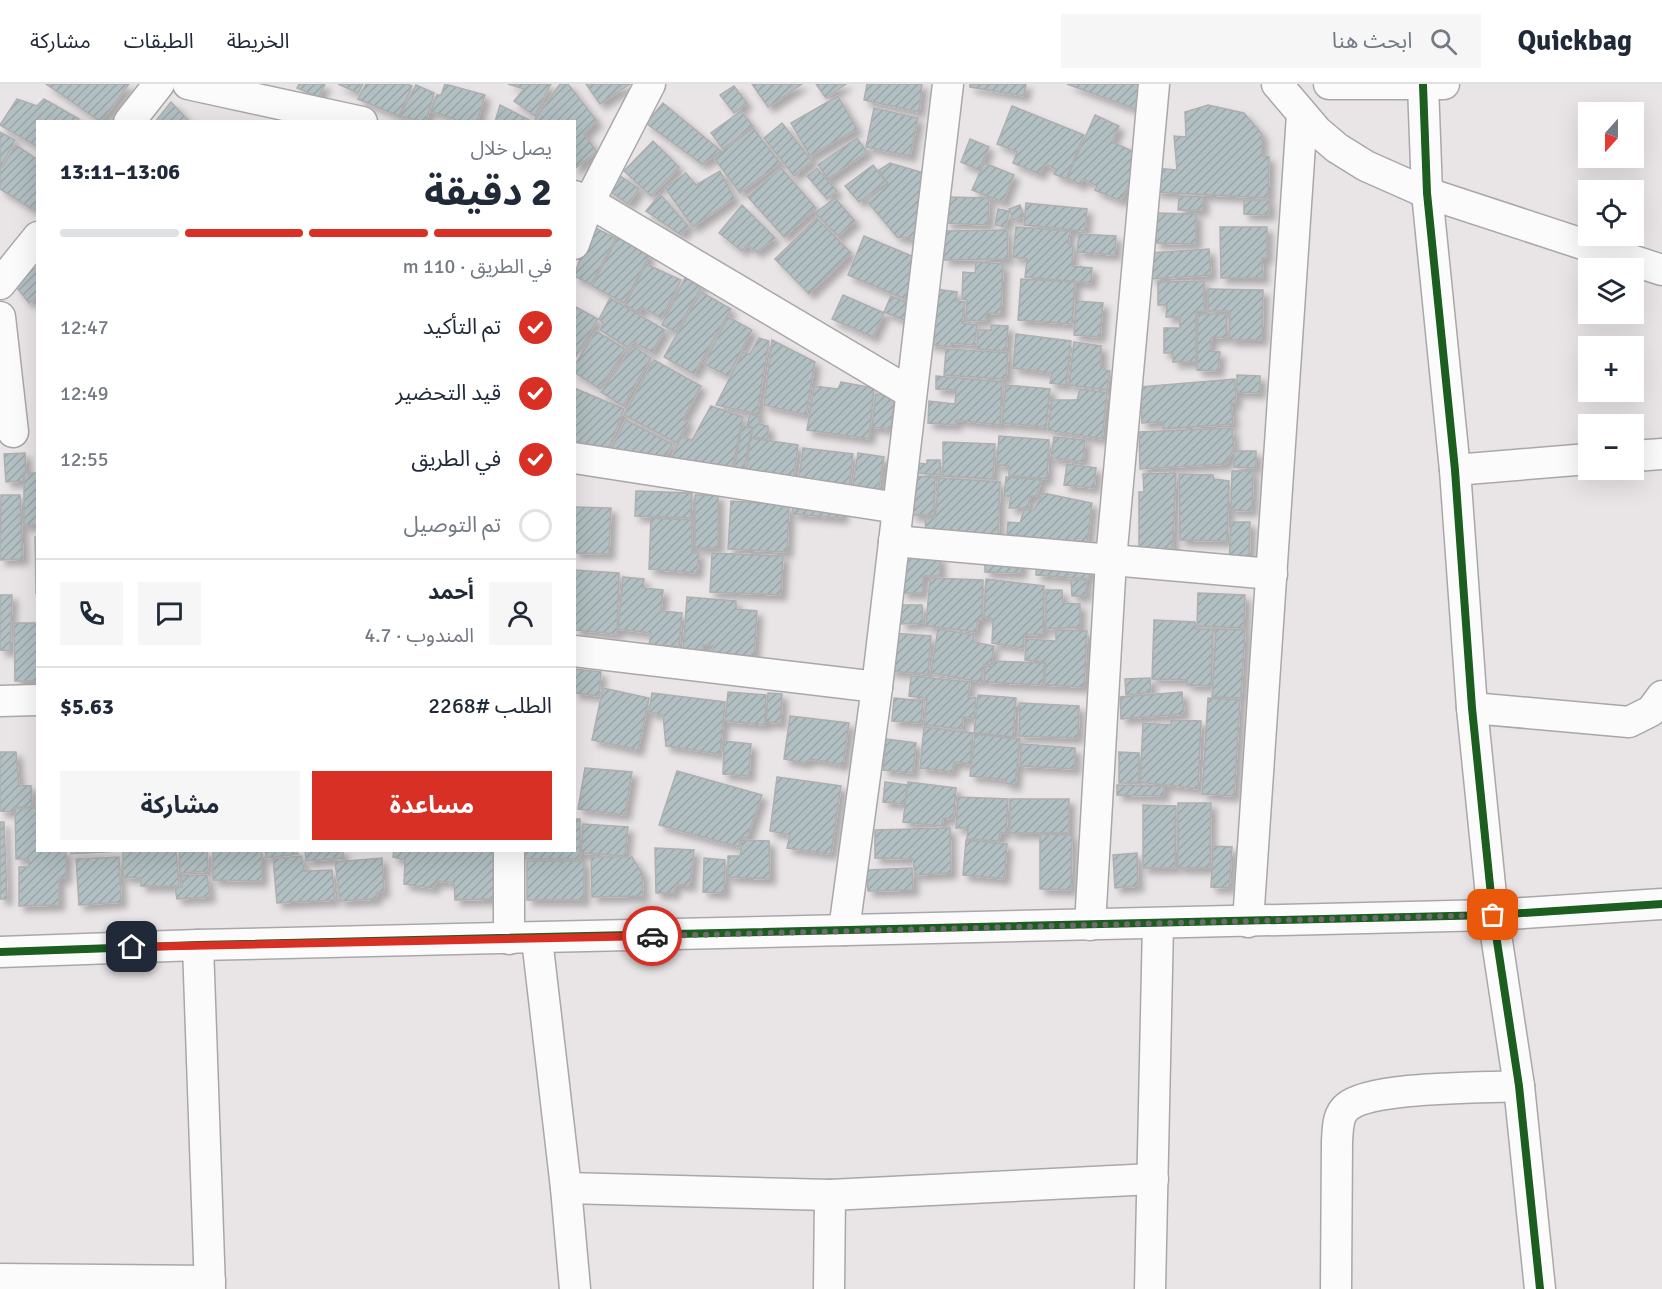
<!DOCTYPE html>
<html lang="ar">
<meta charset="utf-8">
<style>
:root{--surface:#fff;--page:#f6f6f7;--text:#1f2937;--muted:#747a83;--line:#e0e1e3;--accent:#d93025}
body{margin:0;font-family:Signika,"Noto Sans Arabic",sans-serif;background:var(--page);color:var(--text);direction:rtl;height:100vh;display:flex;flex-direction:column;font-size:22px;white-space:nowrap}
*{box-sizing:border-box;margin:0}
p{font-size:20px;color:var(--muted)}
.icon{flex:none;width:33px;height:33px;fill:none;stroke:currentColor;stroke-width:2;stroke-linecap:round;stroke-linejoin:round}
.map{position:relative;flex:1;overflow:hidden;direction:ltr}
.side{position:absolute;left:36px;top:36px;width:540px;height:732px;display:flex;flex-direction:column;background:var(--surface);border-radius:0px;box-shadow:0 6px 24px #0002;direction:rtl}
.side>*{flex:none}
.needle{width:39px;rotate:201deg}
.tools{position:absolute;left:1578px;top:18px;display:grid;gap:12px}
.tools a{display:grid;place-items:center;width:66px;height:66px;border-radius:0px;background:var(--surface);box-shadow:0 6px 24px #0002;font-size:30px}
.pin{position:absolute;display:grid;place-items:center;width:51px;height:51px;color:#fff;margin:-26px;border-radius:12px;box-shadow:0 3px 9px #0006}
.courier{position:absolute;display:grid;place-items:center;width:60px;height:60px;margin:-30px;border:4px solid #d93025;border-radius:50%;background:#fff;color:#222;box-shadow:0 2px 8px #0007}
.summary em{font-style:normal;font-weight:700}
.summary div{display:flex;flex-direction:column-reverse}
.summary{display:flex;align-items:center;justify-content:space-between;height:102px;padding:0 24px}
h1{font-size:39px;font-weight:700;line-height:45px}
.bar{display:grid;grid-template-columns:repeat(4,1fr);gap:9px 6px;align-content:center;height:72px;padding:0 24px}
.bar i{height:8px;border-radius:4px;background:var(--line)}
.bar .on{background:var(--accent)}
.bar p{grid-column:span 4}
.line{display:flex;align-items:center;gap:15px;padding:0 24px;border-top:2px solid var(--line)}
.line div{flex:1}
.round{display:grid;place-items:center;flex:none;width:63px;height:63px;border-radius:0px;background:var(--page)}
ol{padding:0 24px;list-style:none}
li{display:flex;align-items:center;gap:18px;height:66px}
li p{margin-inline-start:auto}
li .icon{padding:6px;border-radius:50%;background:var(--accent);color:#fff;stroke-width:4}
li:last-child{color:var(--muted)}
li i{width:33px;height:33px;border:3px solid var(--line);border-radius:50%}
.cta{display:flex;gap:12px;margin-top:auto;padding:12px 24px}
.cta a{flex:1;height:69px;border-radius:0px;background:var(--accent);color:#fff;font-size:24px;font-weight:700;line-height:69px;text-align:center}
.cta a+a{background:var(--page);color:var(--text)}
header{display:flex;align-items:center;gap:36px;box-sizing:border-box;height:84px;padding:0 30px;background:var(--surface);border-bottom:2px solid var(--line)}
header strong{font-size:28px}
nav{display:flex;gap:33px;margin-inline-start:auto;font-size:21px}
.search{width:420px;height:54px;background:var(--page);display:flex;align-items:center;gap:15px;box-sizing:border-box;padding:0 21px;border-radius:0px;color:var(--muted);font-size:22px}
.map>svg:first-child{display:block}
</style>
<header>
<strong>Quickbag</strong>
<div class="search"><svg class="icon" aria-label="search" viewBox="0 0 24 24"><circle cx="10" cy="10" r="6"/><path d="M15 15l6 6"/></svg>ابحث هنا</div>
<nav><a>الخريطة</a><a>الطبقات</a><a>مشاركة</a></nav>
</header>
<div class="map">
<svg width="1662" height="1205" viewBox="0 0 1662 1205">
<defs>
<pattern id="building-hatch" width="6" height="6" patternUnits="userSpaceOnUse" patternTransform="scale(1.5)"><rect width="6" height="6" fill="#b2c0c3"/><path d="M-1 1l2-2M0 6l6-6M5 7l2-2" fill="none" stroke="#99a5a8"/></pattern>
<filter id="shadow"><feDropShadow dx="5.5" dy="5.5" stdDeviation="3" flood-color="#0004"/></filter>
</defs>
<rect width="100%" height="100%" fill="#e9e5e7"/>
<g fill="url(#building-hatch)" stroke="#afaeaf" stroke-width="1.5" filter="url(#shadow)">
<polygon points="46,0 129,0 101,38"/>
<polygon points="299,0 325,0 319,13 297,4"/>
<polygon points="338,0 363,0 358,9"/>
<polygon points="366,0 407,0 412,2 399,32 358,15"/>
<polygon points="445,0 485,11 477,38 462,38 431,27 437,11 441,11"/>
<polygon points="508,0 551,0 535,32 514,17 524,5"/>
<polygon points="560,0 568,0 597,37 584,50 597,68 574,85 574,38 538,38 535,35"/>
<polygon points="586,0 630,0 600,20"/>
<polygon points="752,0 802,0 768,23"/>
<polygon points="816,0 846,0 826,14"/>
<polygon points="867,0 922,0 919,28 864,16"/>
<polygon points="970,0 1026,0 1024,12 970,3"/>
<polygon points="1067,0 1145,0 1143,28"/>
<polygon points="416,1 434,9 426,38 400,32"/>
<polygon points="734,2 747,19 734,29 720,11"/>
<polygon points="838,12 857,45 810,72 791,39"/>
<polygon points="17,15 37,22 44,15 79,35 77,38 38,38 38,63 0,41"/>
<polygon points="171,18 190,38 155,38"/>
<polygon points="663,19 721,67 702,80 646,39"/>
<polygon points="500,21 533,38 495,38"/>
<polygon points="1208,21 1244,29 1262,50 1262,72 1269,73 1268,114 1155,108 1155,84 1177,86 1174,52 1186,53 1185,28"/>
<polygon points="1012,22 1084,51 1066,95 1054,90 1056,85 1044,80 1040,90 1013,79 1017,68 997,60"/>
<polygon points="874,24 918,34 910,72 866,63"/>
<polygon points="741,27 753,42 723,65 711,49"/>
<polygon points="1095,31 1119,42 1112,58 1141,71 1121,117 1095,106 1097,102 1083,95 1080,101 1067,94"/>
<polygon points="782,39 812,77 794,92 764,54"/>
<polygon points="753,44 780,79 740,109 714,74"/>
<polygon points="0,48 15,56 1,82 0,81"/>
<polygon points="857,54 867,68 828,95 818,81"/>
<polygon points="970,55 989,63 979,86 961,78"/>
<polygon points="653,57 679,83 651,112 624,87"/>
<polygon points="16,61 38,76 38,118 32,125 0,105 0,82 2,83"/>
<polygon points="890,79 927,90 917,155 897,153 866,116 888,100 879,86"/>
<polygon points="984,79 1014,91 1003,118 972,106"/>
<polygon points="873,81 887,99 859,118 845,102"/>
<polygon points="781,84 816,124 784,153 748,113"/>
<polygon points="817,84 837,107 827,115 807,92"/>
<polygon points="720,87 734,114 693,143 665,104 686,89 696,101"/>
<polygon points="616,89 639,105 628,120 605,104"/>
<polygon points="660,110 688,142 681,151 646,127"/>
<polygon points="1179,112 1203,113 1203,126 1178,126"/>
<polygon points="947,113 989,114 988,141 946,139"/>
<polygon points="835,114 855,137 838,152 815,129"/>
<polygon points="1244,116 1269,116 1269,131 1244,130"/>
<polygon points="1026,119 1087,125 1085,147 1024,141"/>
<polygon points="742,121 775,154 757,168 747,161 742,167 719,149"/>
<polygon points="1020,121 1024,132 1013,136 1009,125"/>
<polygon points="998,125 1009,127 1006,143 995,141"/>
<polygon points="1155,129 1196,130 1196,160 1155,159"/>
<polygon points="817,134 851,169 809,210 775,175"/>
<polygon points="591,142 616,154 591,200 574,192"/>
<polygon points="1016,143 1070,147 1068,160 1073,161 1072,182 1092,184 1091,199 1025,193 1027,175 1013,173"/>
<polygon points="1220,143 1267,143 1267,174 1262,174 1263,194 1221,194"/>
<polygon points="1007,146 1008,175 944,176 944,147"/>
<polygon points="1079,150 1116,152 1115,171 1077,168"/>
<polygon points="619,151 650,170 624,219 592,202"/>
<polygon points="864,152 921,176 905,215 848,191"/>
<polygon points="1209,165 1211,191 1151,195 1149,169"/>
<polygon points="976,178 1003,180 1001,230 986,229 986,237 966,236 967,216 962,215 963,188 975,189"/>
<polygon points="646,180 681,196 661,234 642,223 639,229 625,221"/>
<polygon points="37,183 38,212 29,219 14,200"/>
<polygon points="687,190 702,202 676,248 662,241"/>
<polygon points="1021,195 1075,198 1072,240 1018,236"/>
<polygon points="1204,197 1204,227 1196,227 1196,278 1173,278 1173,269 1164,269 1164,244 1180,244 1180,233 1166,233 1167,221 1158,221 1158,198"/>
<polygon points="935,205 957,208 956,217 965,218 962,239 977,241 974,261 951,259 951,263 928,260"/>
<polygon points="1208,205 1263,206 1262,256 1229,256 1230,227 1208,227"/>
<polygon points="701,208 731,225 694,290 664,273"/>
<polygon points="843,211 884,229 873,253 832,235"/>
<polygon points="891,212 915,222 909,238 884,228"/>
<polygon points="610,214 665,246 652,268 633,258 627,263 600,246 603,239 599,235"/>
<polygon points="1076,217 1103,219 1100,253 1074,251"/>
<polygon points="574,222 598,235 574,276"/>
<polygon points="1198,230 1227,230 1226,254 1212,253 1210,267 1220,268 1218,287 1197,286"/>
<polygon points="728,233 752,246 728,292 704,280"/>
<polygon points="991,241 1008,242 1006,267 977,265 978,246 991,246"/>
<polygon points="596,247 625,265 600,305 574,288 574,282"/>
<polygon points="1016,250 1071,257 1066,301 1050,299 1052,289 1013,284"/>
<polygon points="759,254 769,257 757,330 716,321 743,268 750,270"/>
<polygon points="772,256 815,278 806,331 764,321"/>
<polygon points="1074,258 1101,262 1101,285 1110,287 1107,306 1069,301"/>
<polygon points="633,262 651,274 623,322 601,308"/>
<polygon points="946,265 1008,269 1006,295 944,291"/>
<polygon points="654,276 701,302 683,335 688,338 677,359 624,331"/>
<polygon points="1237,291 1260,292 1260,309 1237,308"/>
<polygon points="936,292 1002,298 1000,341 956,336 956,341 928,339 929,317 955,320 956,306 936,305"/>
<polygon points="1235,295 1236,319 1231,319 1233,340 1163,345 1163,338 1142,339 1140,303"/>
<polygon points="841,298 874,304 869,355 807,346 814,302 838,305"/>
<polygon points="1006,301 1050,305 1046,343 1002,339"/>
<polygon points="574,304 624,325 605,375 574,369"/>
<polygon points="1080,305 1107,309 1102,355 1048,346 1052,316 1077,316"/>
<polygon points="876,310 895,312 891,345 872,343"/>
<polygon points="711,322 743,333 732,386 692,377 691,382 671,376 681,352 692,356"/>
<polygon points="750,330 759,332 759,340 768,342 768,355 751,353 753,343 747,342"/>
<polygon points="626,336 672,360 662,382 607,374"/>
<polygon points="742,342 752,344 742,394 733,392"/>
<polygon points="1232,344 1234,364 1226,380 1140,385 1139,348"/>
<polygon points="999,352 1049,356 1047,395 1009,392 1009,382 997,381"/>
<polygon points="1054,353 1085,356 1083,378 1051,374"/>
<polygon points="750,354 798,361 793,399 746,391"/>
<polygon points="943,358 995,360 993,395 943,392"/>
<polygon points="803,364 853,370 849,406 798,400"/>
<polygon points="1234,367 1256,367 1256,384 1234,383"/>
<polygon points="25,369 26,388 23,389 24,397 6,398 4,370"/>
<polygon points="858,369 884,373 878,410 852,406"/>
<polygon points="927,376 940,376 941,391 918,389 917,379 927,380"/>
<polygon points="1067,380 1096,384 1094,404 1064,401"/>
<polygon points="1232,387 1253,387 1252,427 1231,426"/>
<rect x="24" y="389" width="14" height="52"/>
<polygon points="1176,389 1172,477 1139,476 1139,408 1144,408 1143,390"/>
<polygon points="1179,390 1213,391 1214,395 1229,397 1227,457 1180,456"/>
<polygon points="912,392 935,393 934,431 911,431"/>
<polygon points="1006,393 1041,396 1037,412 1030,412 1028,424 1009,424 1011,412 1004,412"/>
<polygon points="939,394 1000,398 998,457 926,451 925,434 935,434"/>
<polygon points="636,407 692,409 691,434 635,432"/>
<polygon points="1043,409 1092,419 1087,461 1007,450 1008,438 1020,439 1024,426 1034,426"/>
<polygon points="1,411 20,411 23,475 0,476"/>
<rect x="695" y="411" width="23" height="53"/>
<polygon points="731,417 789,421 787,468 728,465"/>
<polygon points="793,419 843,422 842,434 793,430"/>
<polygon points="574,423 611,424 609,470 574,469"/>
<polygon points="651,434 692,436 692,469 699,469 697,489 649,485"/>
<polygon points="1231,438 1250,438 1249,481 1229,480"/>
<polygon points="35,453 38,453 38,508 36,509"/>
<polygon points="712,469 783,472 781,511 710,508"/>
<polygon points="902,472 940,472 940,492 923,492 923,509 902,509"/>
<polygon points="985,473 1022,473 1021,489 985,488"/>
<polygon points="1037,478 1090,481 1089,495 1036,491"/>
<polygon points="574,486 619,489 617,550 575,546"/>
<polygon points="623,493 644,495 643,504 663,506 661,527 682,529 679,563 649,561 651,549 618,545"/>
<polygon points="930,494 983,496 982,536 978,536 976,548 926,542"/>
<polygon points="986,495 1044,502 1043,550 1024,551 1023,564 992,559 993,535 984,533"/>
<polygon points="1071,496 1086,496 1086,512 1072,512"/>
<polygon points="1046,506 1062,506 1063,519 1080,520 1080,543 1046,545"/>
<polygon points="1198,509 1245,511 1244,544 1197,542"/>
<polygon points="0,511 12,511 10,567 0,566"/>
<polygon points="687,513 736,517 736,525 757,527 754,572 713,569 713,561 703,561 703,568 683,567"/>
<polygon points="901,521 922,521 923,539 901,540"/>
<polygon points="1154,536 1195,538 1196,545 1213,545 1211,602 1187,601 1187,596 1152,595"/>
<polygon points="14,539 38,539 38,597 15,597"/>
<polygon points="938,545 974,551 973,558 994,562 991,581 984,580 981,598 931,589"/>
<polygon points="1216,545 1245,546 1241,614 1212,613"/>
<polygon points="1056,546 1087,547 1084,603 1045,601 1045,578 1025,576 1026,555 1056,557"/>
<polygon points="893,549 931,552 928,590 889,587"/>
<polygon points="993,577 1045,579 1043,601 984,598 985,582 993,583"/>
<polygon points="574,585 601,588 599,612 574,609"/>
<polygon points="911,592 970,598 968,613 976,614 974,634 963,633 962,645 924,641 927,614 909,612"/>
<polygon points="1150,594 1151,608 1126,611 1125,595"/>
<polygon points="603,604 649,614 638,666 592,656"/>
<polygon points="728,608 766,611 765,641 725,637"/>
<polygon points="1182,608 1184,630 1121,635 1120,613"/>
<polygon points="652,609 725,618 720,670 666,662 663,631 649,628"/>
<polygon points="768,609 782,610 781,639 766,638"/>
<polygon points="978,611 1016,614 1013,653 974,649"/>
<polygon points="894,614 923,617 921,639 892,637"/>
<polygon points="1208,614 1240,616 1234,712 1202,710"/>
<polygon points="1020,619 1079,622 1078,654 1019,652"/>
<polygon points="790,632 849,639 843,681 811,675 804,679 784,675"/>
<polygon points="1171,636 1201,637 1198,705 1140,698 1143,639 1171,641"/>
<polygon points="924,643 973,649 970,680 954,678 952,688 920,684"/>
<polygon points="975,650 1020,655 1015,701 1005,699 1006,696 970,692"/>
<polygon points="886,655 916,659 913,689 883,686"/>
<polygon points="724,657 751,660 749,692 723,690"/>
<polygon points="1021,660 1075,664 1075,685 1020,682"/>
<polygon points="0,668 16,668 19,701 31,702 32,723 14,723 14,728 0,727"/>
<polygon points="1119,668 1139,669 1139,699 1119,699"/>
<polygon points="585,684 632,688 625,731 578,725"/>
<polygon points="677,687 762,711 747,754 741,753 739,763 659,741"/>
<polygon points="777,693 841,702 831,770 787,764 790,751 770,747"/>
<polygon points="885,698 907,701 905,720 883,718"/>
<polygon points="908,698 956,704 953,735 943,734 942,742 903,738"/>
<polygon points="1117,701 1164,702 1164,712 1117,711"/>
<polygon points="958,713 1008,715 1006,749 1000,748 999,757 967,755 968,744 956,744"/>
<rect x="1010" y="715" width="59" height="34"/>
<polygon points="1178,719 1211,719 1210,784 1178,784"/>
<polygon points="1143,721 1176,722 1175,784 1143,784"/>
<polygon points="15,724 38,724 38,766 66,766 66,794 59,794 59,821 19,822 19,783 29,783 29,775 16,775"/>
<polygon points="574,735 580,735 580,775 523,775 523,766 574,766"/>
<polygon points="0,738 4,738 7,815 0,815"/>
<polygon points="583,740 628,743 625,772 581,769"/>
<polygon points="950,744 951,789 915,791 913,775 875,774 875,746"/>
<polygon points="1040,750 1072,751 1071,806 1040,805"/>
<polygon points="742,756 769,757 770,795 728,793 728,772 740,772"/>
<polygon points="966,756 1007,760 1004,795 963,791"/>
<polygon points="1213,762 1232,763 1229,804 1211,803"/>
<polygon points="655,764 694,766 690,802 675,800 674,809 656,809"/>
<polygon points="71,766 121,766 121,767 71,770"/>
<polygon points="123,766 176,766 179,802 141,802 141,794 123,793"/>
<polygon points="179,766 207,766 208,787 180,789"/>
<polygon points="213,766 262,766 262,797 213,796"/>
<polygon points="265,766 297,766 298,770 266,774"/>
<polygon points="305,766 343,766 343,774 306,777"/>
<polygon points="394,766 493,766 494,815 455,816 454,799 437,797 433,804 404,800 405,776 393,773"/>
<polygon points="1137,769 1138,802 1115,804 1113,771"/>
<polygon points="301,772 304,787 332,786 335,816 277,819 273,775"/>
<polygon points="119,773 121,818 79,821 76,775"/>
<polygon points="591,773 632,773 642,789 643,812 592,813"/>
<polygon points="382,774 384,808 377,808 376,815 340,817 335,778"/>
<polygon points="704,774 725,776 724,809 703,808"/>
<rect x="527" y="777" width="57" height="39"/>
<polygon points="912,784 913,806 868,807 867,786"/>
<polygon points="207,791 210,813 177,815 175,804 182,803 182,792"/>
</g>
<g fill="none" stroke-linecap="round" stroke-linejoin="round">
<g stroke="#aaa7a8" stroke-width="33">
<g id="minor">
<polyline points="188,0 362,38"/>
<polyline points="1277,0 1317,47 1337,64 1366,82 1427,109 1662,186"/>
<polyline points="1329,0 1444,0"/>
<polyline points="1423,1 1427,109 1455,386 1472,624 1493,831 1519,1002 1540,1205"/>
<polyline points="129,38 159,0"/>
<polyline points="574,112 589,118 911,309"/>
<polyline points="574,160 589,118 650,0"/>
<polyline points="0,200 38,153"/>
<polyline points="0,233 13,348"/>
<polyline points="1634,372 1662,370"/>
<polyline points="574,374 898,424"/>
<polyline points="1455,386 1588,375"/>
<polyline points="894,457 1272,490"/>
<polyline points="574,567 877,603"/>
<polyline points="0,617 38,616"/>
<polyline points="1472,624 1629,638 1651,627 1662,612"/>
<polyline points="509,766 509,855"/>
<polyline points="1248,838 1302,31"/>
<polyline points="1090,841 1111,476 1154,0"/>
<polyline points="844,846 877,603 948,0"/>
<polyline points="537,855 566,1104 575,1205"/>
<polyline points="198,861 210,1205"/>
<polyline points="0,868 198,861 1493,831 1662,820"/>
<polyline points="566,1104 830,1111 1153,1095"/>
<polyline points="0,1195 210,1197"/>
<polyline points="829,1205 830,1111"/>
<polyline points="1150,1205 1158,840"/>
<path d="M1336,1205L1337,1057C1338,1045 1337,1031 1347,1023C1371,1002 1483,1004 1519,1002"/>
</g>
</g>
<use href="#minor" stroke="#fcfbfb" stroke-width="30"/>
<g stroke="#fff" stroke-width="11">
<g id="cycleway">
<polyline points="1423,1 1427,109 1455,386 1472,624 1493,831 1519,1002 1540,1205"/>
<polyline points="0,868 198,861 1493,831 1662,820"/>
</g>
</g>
<use href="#cycleway" stroke="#1b5e20" stroke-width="8"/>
</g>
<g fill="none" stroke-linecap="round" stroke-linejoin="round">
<polyline stroke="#6e6b6c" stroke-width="6" stroke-dasharray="0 10.8" points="652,852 1493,831"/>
<polyline stroke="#d93025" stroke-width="8" points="132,863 652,852"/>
</g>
</svg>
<div class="tools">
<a><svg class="needle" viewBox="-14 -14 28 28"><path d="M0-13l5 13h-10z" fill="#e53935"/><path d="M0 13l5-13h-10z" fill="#747a83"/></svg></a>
<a><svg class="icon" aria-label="locate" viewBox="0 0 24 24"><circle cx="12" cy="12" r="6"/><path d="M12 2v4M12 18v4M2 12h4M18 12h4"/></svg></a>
<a><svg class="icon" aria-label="layers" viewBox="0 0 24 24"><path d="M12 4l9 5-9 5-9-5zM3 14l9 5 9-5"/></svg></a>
<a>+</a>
<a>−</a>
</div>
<div class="pin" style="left:1493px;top:831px;background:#ea580c"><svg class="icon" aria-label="bag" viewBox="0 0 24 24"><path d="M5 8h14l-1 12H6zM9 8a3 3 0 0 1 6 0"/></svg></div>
<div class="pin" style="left:132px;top:863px;background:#1f2937"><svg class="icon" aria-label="home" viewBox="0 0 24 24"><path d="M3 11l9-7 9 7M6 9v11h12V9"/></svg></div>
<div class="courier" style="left:652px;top:852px"><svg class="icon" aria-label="car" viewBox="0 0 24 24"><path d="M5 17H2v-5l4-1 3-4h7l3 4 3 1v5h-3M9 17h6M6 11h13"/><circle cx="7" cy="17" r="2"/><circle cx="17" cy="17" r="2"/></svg></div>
<section class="side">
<div class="summary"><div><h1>2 دقيقة</h1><p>يصل خلال</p></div><em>13:06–13:11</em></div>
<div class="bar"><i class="on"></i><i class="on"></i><i class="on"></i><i></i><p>في الطريق · 110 m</p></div>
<ol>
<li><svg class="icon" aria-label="check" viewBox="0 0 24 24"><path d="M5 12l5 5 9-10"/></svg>تم التأكيد<p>12:47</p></li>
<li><svg class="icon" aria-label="check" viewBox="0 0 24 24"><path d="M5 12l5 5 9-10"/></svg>قيد التحضير<p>12:49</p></li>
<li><svg class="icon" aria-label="check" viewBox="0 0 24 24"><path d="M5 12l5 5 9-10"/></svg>في الطريق<p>12:55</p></li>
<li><i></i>تم التوصيل</li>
</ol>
<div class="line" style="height:108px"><a class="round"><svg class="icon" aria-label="person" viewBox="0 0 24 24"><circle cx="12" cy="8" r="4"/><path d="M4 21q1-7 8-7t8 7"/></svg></a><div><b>أحمد</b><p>المندوب · 4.7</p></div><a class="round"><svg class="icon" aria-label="chat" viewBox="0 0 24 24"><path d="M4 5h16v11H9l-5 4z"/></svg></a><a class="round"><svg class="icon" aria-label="phone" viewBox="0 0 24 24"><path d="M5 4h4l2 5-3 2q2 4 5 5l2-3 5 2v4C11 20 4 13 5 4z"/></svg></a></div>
<div class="line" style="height:78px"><div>الطلب #2268</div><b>$5.63</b></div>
<div class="cta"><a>مساعدة</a><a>مشاركة</a></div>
</section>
</div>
